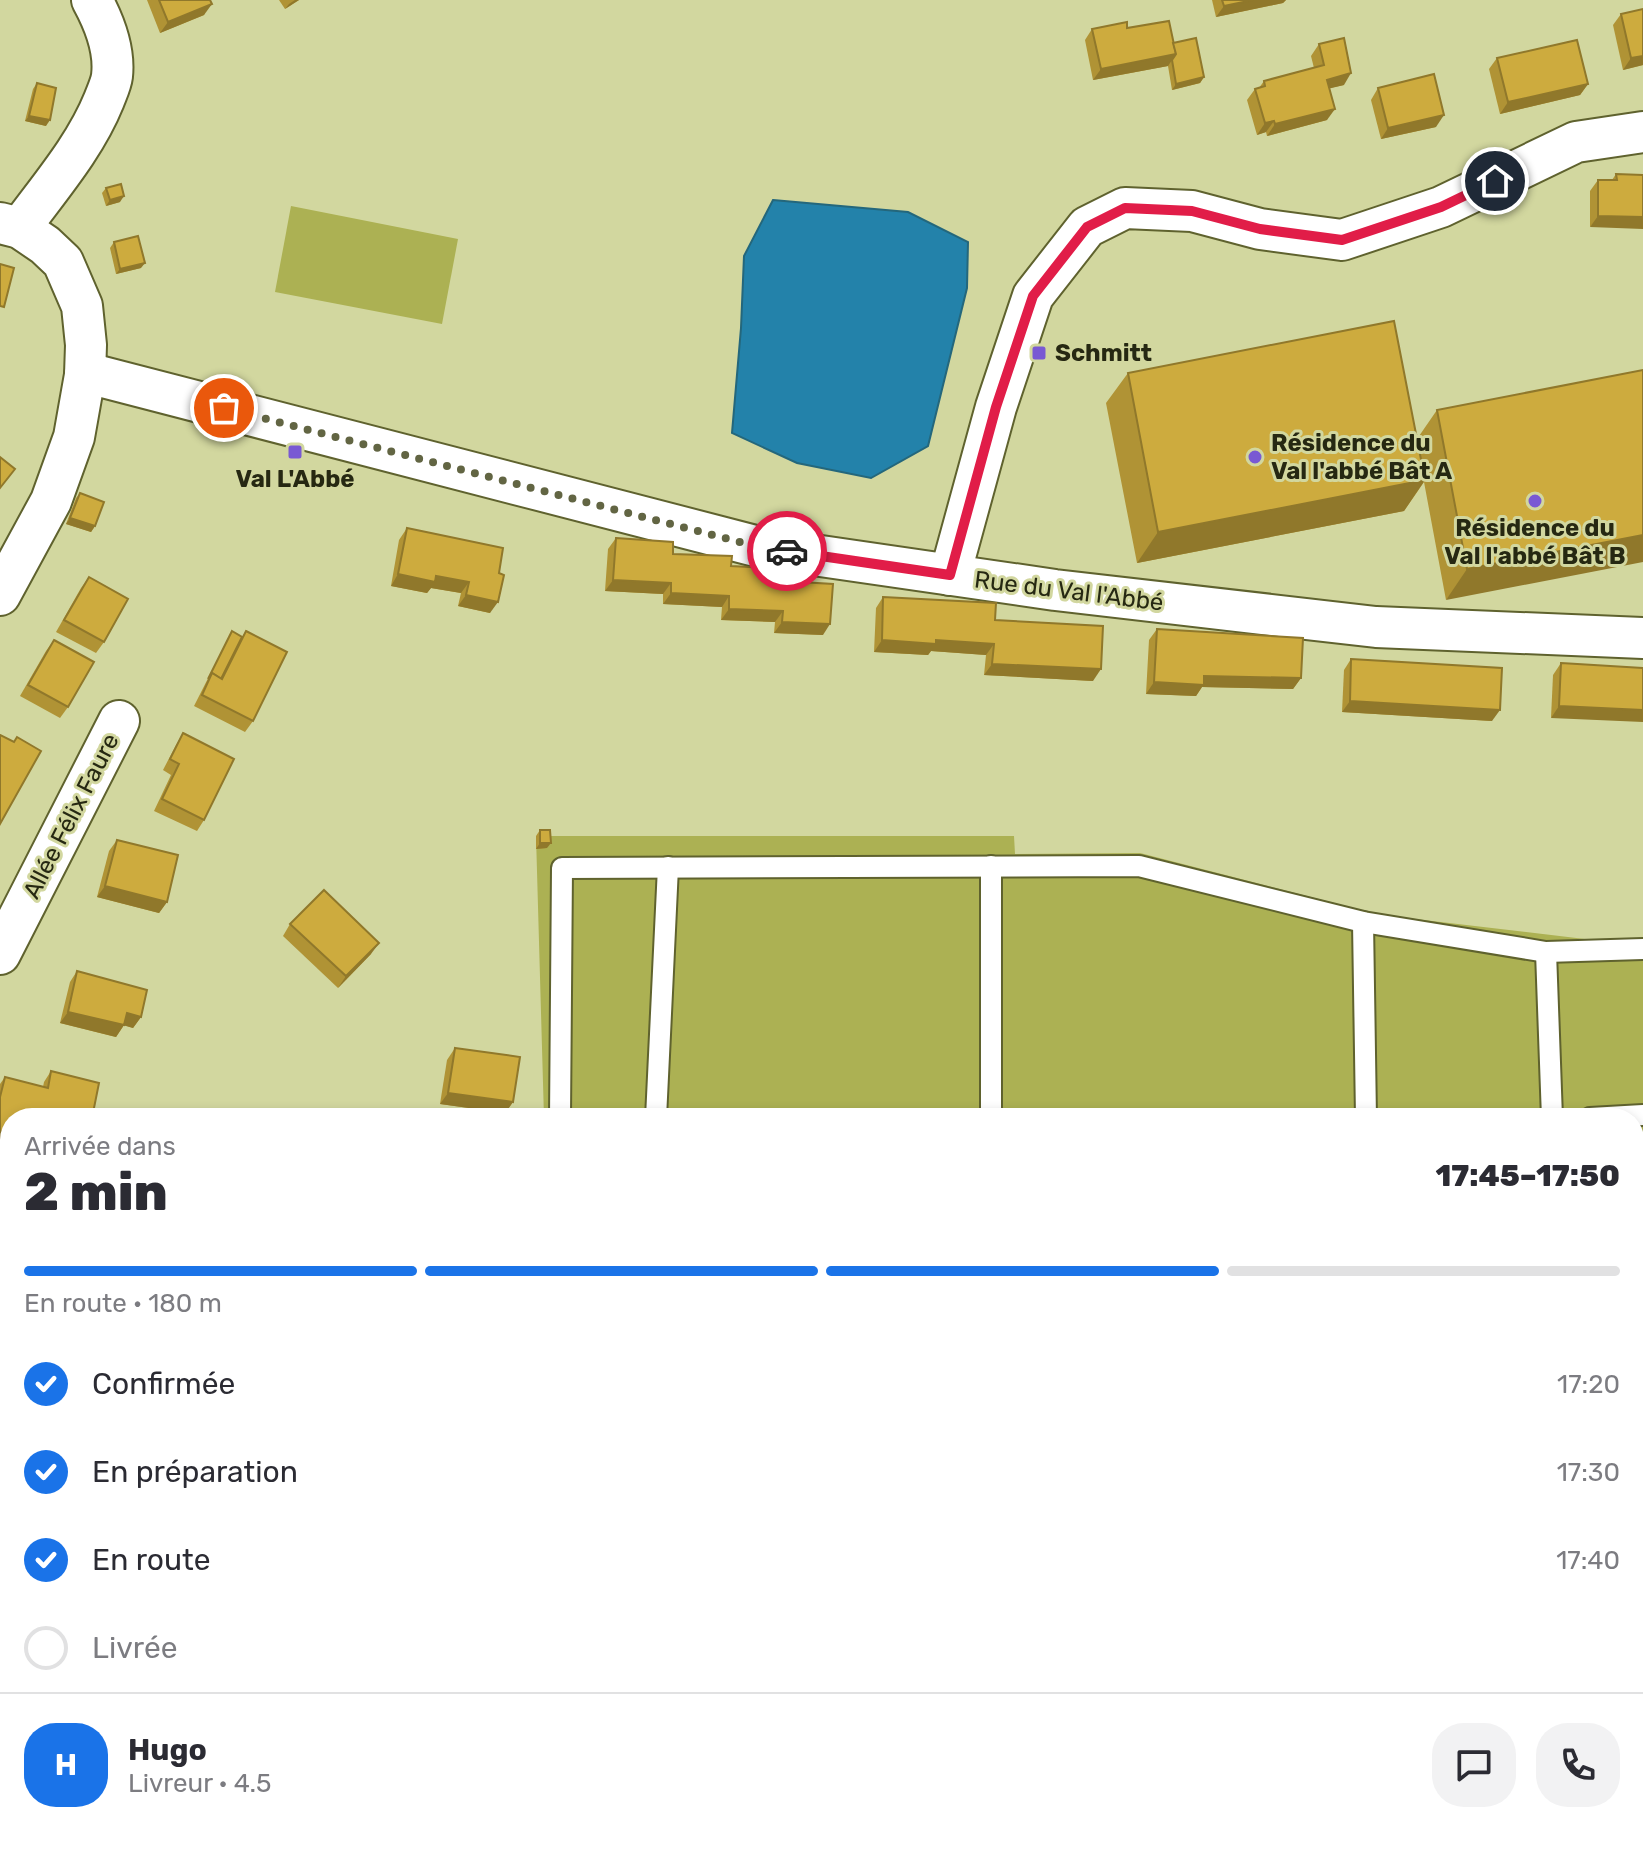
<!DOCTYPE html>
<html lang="fr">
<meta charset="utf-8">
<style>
:root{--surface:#fff;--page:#f2f2f3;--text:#2b2b33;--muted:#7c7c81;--line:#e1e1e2;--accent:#1a73e8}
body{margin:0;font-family:Rubik,sans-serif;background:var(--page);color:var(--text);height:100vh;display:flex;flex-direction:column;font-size:30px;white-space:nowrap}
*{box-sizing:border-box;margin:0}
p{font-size:26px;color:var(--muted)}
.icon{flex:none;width:44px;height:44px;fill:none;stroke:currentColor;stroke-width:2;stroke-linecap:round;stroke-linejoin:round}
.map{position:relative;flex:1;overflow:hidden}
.side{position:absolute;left:0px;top:1108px;width:1644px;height:746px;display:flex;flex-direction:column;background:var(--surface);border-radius:32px 32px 0 0;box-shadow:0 4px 12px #0003}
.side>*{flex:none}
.pin{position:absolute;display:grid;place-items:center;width:68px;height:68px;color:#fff;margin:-34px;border:4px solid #fff;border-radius:50%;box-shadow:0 2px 8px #0007}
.courier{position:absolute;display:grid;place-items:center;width:80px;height:80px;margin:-40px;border:6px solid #e11d48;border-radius:50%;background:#fff;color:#222;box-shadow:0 2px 10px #0007}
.overview em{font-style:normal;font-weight:800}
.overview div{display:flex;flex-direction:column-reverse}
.overview{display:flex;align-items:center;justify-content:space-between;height:136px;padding:0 24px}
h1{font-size:52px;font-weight:800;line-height:60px}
.bar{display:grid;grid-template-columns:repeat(4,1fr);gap:12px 8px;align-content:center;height:96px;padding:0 24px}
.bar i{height:10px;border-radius:6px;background:var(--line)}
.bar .current{background:var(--accent)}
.bar p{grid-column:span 4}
.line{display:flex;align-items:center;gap:20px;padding:0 24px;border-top:2px solid var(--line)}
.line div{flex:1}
.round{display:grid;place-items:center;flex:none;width:84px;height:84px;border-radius:32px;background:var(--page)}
ol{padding:0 24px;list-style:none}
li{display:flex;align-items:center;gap:24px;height:88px}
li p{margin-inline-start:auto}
li .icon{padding:8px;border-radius:50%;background:var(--accent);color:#fff;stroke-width:4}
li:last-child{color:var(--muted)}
li i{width:44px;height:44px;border:4px solid var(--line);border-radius:50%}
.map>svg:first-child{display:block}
</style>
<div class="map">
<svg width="1643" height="1853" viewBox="0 0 1643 1853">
<rect width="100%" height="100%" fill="#d2d79f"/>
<g fill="#acb153">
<polygon points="291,206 458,239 442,324 275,292"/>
<polygon points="536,836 1014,836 1015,854 1140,853 1381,915 1593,940 1643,939 1643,1425 1634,1425 1634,1118 544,1118"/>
</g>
<polygon fill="#2382aa" stroke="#24677c" stroke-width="2" points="773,200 908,212 968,242 967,288 928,446 871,478 797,463 732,433 741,328 744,256"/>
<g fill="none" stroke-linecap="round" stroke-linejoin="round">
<g stroke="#5f622e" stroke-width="24">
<g id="lane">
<polyline points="991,866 991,1118"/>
<polyline points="1363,922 1366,1118"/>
<polyline points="1546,952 1552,1118"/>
<polyline points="560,1118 562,868 1139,866 1363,922 1546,952 1643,949"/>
<polyline points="656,1118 668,867"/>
<polyline points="1590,1118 1643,1115"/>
<polyline points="1634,1161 1643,1160"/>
<polyline points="1634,1362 1643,1362"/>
</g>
</g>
<g stroke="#5f622e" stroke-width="44">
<g id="street">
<polyline points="0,223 20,228 45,245 63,262 82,306 86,345 85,375 74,437 51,501 0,595"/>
<path d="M20,228C50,187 85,147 104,100C107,92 111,84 112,76C115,50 104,22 92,0"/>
<polyline points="85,375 99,376 759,547 1055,590 1376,627 1643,638"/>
<polyline points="950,575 996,407 1033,296 1087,227 1125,208 1192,211 1260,229 1342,240 1441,207 1576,142 1643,132"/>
<polyline points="0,954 119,721"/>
<polyline points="1376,1844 1382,1853"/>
<polyline points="1618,1844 1625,1853"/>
<polyline points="1529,1853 1541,1844"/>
</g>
</g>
<g stroke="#5f622e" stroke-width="48">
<g id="secondary">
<polyline points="1634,1449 1643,1449"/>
<polyline points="0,1517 10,1518"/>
</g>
</g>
<use href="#lane" stroke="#fff" stroke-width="20"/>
<use href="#street" stroke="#fff" stroke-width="40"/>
<use href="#secondary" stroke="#e1ddf3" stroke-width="44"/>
</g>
<g fill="#b09335">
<polygon points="147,0 210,0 204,15 160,33"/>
<polygon points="279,0 299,0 285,9"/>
<polygon points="1212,0 1286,0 1283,3 1216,17"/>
<polygon points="1643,9 1643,65 1623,70 1613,25 1621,14"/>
<polygon points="1127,28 1173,43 1204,77 1200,83 1172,90 1168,66 1093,80 1085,40 1092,29"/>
<polygon points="1319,44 1344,85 1330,88 1327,120 1267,136 1266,132 1257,135 1247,100 1255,89 1259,88 1264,81 1314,68 1311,56"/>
<polygon points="1497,58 1588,84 1580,95 1500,114 1489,69"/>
<polygon points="37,83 46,126 25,121 33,89"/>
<polygon points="1378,88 1436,127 1381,139 1371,100"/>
<polygon points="1616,174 1643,175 1590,227 1590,191 1598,180 1612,180"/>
<polygon points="106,188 120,202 106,206 102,193"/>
<polygon points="114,242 141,268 116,274 110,248"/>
<polygon points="1643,370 1446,600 1424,482 1404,511 1137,563 1106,403 1128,373 1417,439 1437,410"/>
<polygon points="80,493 95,526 91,532 66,524 76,498"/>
<polygon points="407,528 503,548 490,613 458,606 461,593 431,588 427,593 391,586 399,540"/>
<polygon points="616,538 673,554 731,566 784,581 823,635 774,633 775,622 721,620 722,607 663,604 663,594 605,591 608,549"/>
<polygon points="89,577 104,642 96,653 56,632 81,588"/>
<polygon points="883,597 995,620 1093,681 984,675 986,655 931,651 928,655 874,652 876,608"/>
<polygon points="1157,629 1301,678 1293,689 1202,687 1196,696 1146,694 1149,640"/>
<polygon points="232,631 242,637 246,631 253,721 245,732 194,706"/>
<polygon points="54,640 68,707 60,718 20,696 46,651"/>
<polygon points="1351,659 1492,721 1342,712 1344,670"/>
<polygon points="1561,663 1643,668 1551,718 1553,675"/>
<polygon points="183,733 204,820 197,831 154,811 171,775 163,770 176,745"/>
<polygon points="540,830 547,848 536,849 536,836"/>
<polygon points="117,840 167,902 159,913 97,897 109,851"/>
<polygon points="290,924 371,954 338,988 283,936"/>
<polygon points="77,971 141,1017 133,1028 124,1025 116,1037 60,1023 70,982"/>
<polygon points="455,1048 513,1102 505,1113 440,1104 447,1060"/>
<polygon points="51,1071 92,1118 10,1147 0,1144 0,1084 5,1077 43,1087 44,1082"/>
<polygon points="1634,1706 1643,1710 1643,1779 1634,1769"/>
<polygon points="10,1844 94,1844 79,1853"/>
<polygon points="483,1844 629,1844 625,1853 490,1853"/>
<polygon points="1257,1844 1273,1844 1261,1851"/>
</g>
<g fill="#90782b">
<polygon points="295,0 299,0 285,9 289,4"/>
<polygon points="1253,0 1286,0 1283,3 1216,17 1224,6"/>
<polygon points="212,4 204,15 160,33 168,22"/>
<polygon points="1176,54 1168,66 1093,80 1101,69"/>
<polygon points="1643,56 1643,65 1623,70 1631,58"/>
<polygon points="1351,73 1344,85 1319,91 1327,80"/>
<polygon points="1204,77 1200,83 1172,90 1176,84"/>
<polygon points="1588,84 1580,95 1500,114 1508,102"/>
<polygon points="1335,109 1327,120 1267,136 1275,124"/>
<polygon points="1444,115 1436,127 1381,139 1388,128"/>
<polygon points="29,116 50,120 46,126 25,121"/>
<polygon points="1274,121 1266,132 1257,135 1265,123"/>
<polygon points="124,196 120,202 106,206 110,200"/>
<polygon points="1598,216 1643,217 1643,229 1590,227"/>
<polygon points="145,263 141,268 116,274 120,269"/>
<polygon points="1425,480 1404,511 1137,563 1158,532"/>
<polygon points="70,518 95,526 91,532 66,524"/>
<polygon points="1643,535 1643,562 1446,600 1467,569"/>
<polygon points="398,574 436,576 469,582 461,593 431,588 427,593 391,586"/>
<polygon points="613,580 671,583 663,594 605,591"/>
<polygon points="671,593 729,596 722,607 663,604"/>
<polygon points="466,595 498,602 490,613 458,606"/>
<polygon points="729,609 783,611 775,622 721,620"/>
<polygon points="782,622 830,624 823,635 774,633"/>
<polygon points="882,640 936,640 994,644 986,655 931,651 928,655 874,652"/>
<polygon points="992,664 1101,669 1093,681 984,675"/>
<polygon points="1204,676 1301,678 1293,689 1202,687 1196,696 1146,694 1154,682"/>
<polygon points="1350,701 1500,710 1492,721 1342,712"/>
<polygon points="1559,706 1643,710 1643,722 1551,718"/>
<polygon points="540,843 551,843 547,848 536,849"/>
<polygon points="105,886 167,902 159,913 97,897"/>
<polygon points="379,943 371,954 338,988 346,976"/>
<polygon points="68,1012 124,1025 116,1037 60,1023"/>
<polygon points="127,1013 141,1017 133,1028 119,1024"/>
<polygon points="448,1093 513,1102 505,1113 440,1104"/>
<polygon points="0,1131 10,1134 10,1147 0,1144"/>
<polygon points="1634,1554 1643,1554 1643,1559 1639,1565 1634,1565"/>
<polygon points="80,1844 94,1844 79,1853 73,1853"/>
<polygon points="1266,1844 1273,1844 1261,1851"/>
</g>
<g fill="#cdab3e" stroke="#90782b" stroke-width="2">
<polygon points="159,0 210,0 212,4 168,22"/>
<polygon points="1222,0 1253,0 1224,6"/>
<polygon points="1643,9 1643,56 1631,58 1621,14"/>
<polygon points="1169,21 1176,54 1101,69 1092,29 1127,22 1127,28"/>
<polygon points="1196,38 1204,77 1176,84 1172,60 1176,54 1173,43"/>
<polygon points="1344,38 1351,73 1327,80 1335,109 1275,124 1274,121 1265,123 1255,89 1265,86 1264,81 1324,65 1319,44"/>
<polygon points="1577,40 1588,84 1508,102 1497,58"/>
<polygon points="1434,74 1444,115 1388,128 1378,88"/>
<polygon points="37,83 56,88 50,120 29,116"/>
<polygon points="1616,174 1643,175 1643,217 1598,216 1598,180 1617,180"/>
<polygon points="121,184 124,196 110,200 106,188"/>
<polygon points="138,236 145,263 120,269 114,242"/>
<polygon points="0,264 14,268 4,307 0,306"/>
<polygon points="1394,321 1425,480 1158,532 1128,373"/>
<polygon points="1643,370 1643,535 1467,569 1437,410"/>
<polygon points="0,457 15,469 0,488"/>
<polygon points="80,493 104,502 95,526 70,518"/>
<polygon points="407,528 503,548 499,573 504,575 498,602 466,595 469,582 436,576 435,582 398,574"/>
<polygon points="616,538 673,542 673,554 732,556 731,566 785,569 784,581 833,584 830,624 782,622 783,611 729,609 729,596 671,593 671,583 613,580"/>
<polygon points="89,577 128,599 104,642 64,620"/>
<polygon points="883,597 996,603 995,620 1103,626 1101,669 992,664 994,644 936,640 936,644 882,640"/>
<polygon points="1157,629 1303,638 1301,678 1204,676 1204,685 1154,682"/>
<polygon points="232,631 242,637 221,679 212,673 208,679"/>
<polygon points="246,631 287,652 253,721 202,695 212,673 222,679"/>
<polygon points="54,640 94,662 68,707 28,685"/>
<polygon points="1351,659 1502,668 1500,710 1350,701"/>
<polygon points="1561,663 1643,668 1643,710 1559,706"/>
<polygon points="183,733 234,759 204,820 162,799 179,764 170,759"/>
<polygon points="0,735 14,742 17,737 41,751 0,824"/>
<polygon points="540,830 550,830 551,843 540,843"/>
<polygon points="117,840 178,855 167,902 105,886"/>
<polygon points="324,890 379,943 346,976 290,924"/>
<polygon points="77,971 147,990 141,1017 127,1013 124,1025 68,1012"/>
<polygon points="455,1048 520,1057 513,1102 448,1093"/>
<polygon points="51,1071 99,1083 92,1118 10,1118 10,1134 0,1131 0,1097 5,1077 48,1088"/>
<polygon points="0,1373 8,1376 4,1389 0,1389"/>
<polygon points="0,1389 10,1391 0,1426"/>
<polygon points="1643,1524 1643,1554 1634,1554 1634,1525"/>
<polygon points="1639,1705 1643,1710 1643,1758 1639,1759 1634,1753 1634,1706"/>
<polygon points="10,1764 10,1844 54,1844 60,1853 0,1853 0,1769"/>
<polygon points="64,1844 69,1844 74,1853 60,1853 57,1848"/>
<polygon points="252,1844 319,1844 323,1850 333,1844 480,1844 485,1853 236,1853"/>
<polygon points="507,1844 629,1844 630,1846 621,1853 513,1853"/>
</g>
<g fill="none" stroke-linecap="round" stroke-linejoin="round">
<polyline stroke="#626543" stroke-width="8" stroke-dasharray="0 14.4" points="224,408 759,547 787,551"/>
<polyline stroke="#e11d48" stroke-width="10" points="787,551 950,575 996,407 1033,296 1087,227 1125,208 1192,211 1260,229 1342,240 1441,207 1495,181"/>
</g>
<g fill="#7959d3" stroke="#d2d79f" stroke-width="3">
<rect x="1031" y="345" width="16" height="16" rx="4"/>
<rect x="287" y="444" width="16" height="16" rx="4"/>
<circle cx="1255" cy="457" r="8"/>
<circle cx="1535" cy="501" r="8"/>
</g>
<g text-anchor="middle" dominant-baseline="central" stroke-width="6" stroke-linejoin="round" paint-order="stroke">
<g font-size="24" font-weight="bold" fill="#262812" stroke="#d2d79f" text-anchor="start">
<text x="1055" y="353">Schmitt</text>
<text x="1271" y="443">Résidence du<tspan x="1271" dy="28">Val l'abbé Bât A</tspan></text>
<text x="295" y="479" text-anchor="middle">Val L'Abbé</text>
<text x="1535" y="528" text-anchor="middle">Résidence du<tspan x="1535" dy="28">Val l'abbé Bât B</tspan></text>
</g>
<g font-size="24" fill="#262812" stroke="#d2d79f">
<text transform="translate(1069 591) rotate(7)">Rue du Val l'Abbé</text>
<text transform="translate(71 816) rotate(-63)">Allée Félix Faure</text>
</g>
</g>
</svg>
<div class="pin" style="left:224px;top:408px;background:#ea580c"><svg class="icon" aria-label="bag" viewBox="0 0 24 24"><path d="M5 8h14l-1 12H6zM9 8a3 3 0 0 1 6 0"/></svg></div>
<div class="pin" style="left:1495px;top:181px;background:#1f2937"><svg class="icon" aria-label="home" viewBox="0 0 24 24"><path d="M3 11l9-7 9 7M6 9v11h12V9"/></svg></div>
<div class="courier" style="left:787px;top:551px"><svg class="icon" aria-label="car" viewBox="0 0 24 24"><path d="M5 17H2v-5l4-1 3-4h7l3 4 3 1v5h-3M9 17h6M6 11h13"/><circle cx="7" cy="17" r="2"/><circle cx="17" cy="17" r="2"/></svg></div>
<section class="side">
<div class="overview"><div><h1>2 min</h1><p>Arrivée dans</p></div><em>17:45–17:50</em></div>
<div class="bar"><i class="current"></i><i class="current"></i><i class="current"></i><i></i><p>En route · 180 m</p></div>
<ol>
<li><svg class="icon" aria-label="check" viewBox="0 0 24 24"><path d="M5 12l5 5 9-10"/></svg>Confirmée<p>17:20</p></li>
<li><svg class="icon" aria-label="check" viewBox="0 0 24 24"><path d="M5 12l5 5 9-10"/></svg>En préparation<p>17:30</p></li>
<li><svg class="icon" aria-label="check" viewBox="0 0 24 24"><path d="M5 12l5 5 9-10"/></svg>En route<p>17:40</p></li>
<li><i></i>Livrée</li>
</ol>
<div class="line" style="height:144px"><b class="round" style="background:var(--accent);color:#fff">H</b><div><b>Hugo</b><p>Livreur · 4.5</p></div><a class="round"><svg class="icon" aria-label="chat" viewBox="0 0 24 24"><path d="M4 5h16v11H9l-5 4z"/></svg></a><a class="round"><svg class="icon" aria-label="phone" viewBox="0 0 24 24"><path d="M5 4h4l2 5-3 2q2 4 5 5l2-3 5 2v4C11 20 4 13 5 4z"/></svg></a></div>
</section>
</div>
